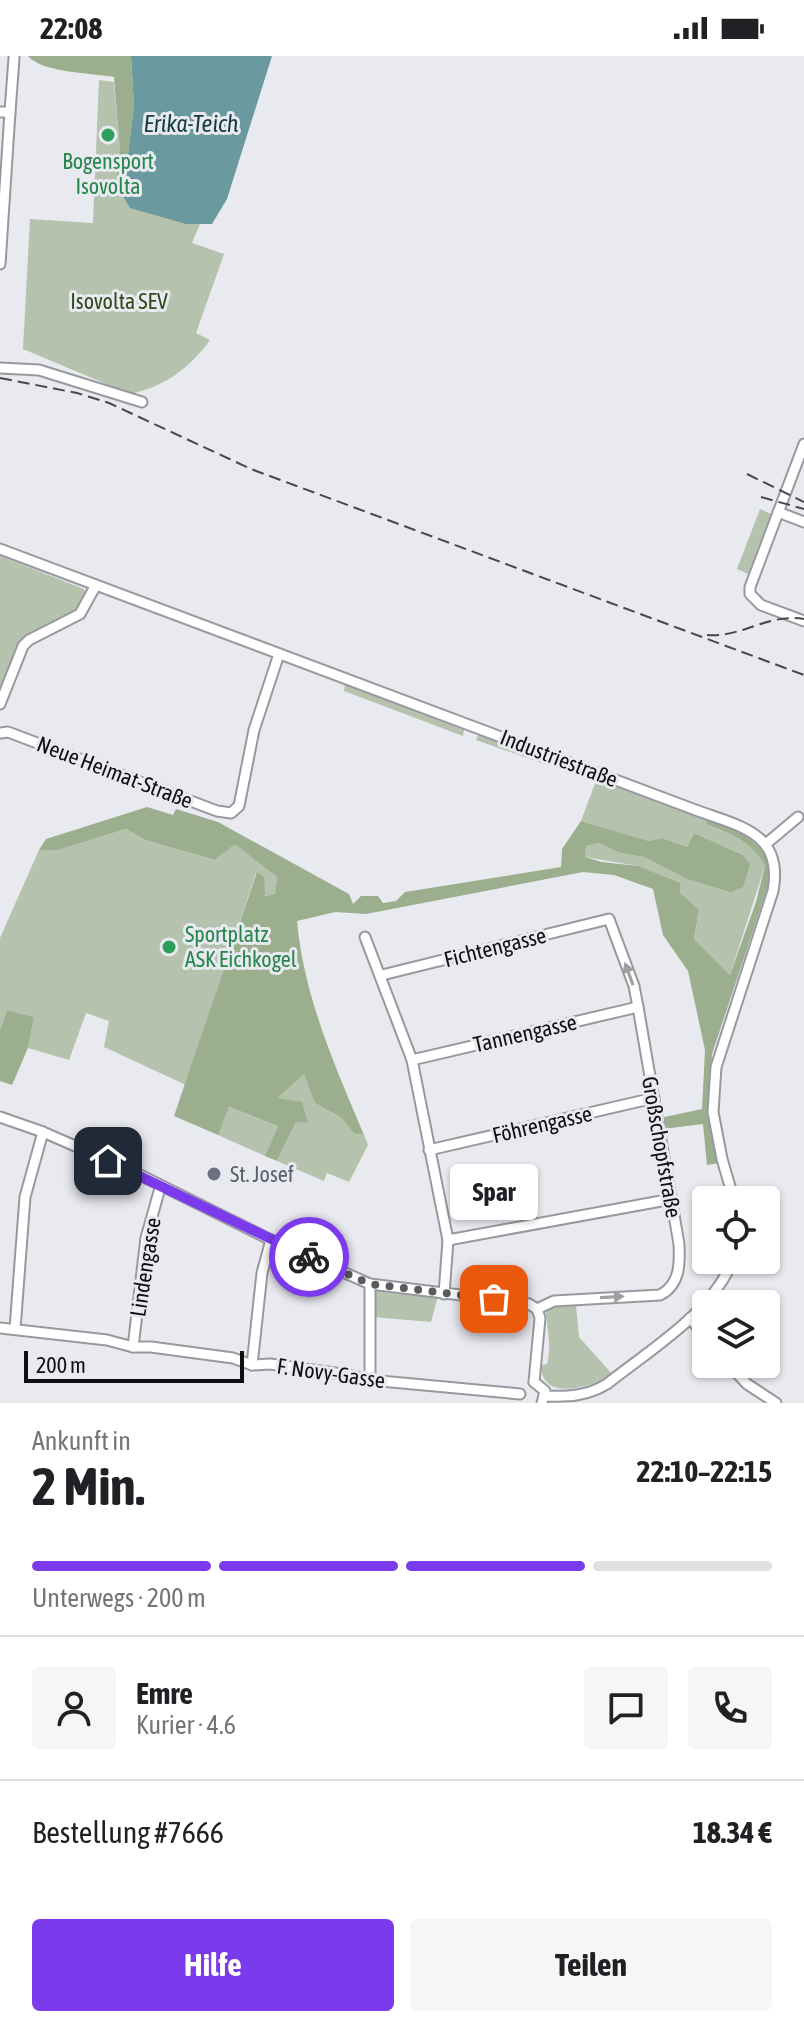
<!DOCTYPE html>
<html lang="de">
<meta charset="utf-8">
<style>
:root{--surface:#fff;--page:#f6f6f6;--text:#202124;--muted:#757577;--line:#e0e0e0;--accent:#7c3aed}
body{margin:0;font-family:"Asap Condensed",sans-serif;background:var(--page);color:var(--text);height:100vh;display:flex;flex-direction:column;font-size:30px;white-space:nowrap}
*{box-sizing:border-box;margin:0}
p{font-size:26px;color:var(--muted)}
.icon{flex:none;width:44px;height:44px;fill:none;stroke:currentColor;stroke-width:2;stroke-linecap:round;stroke-linejoin:round}
.map{position:relative;height:1347px;overflow:hidden}
.details{display:flex;flex-direction:column;background:var(--surface);flex:1}
.details>*{flex:none}
.tools{position:absolute;left:692px;top:1130px;display:grid;gap:16px}
.tools a{display:grid;place-items:center;width:88px;height:88px;border-radius:8px;background:var(--surface);box-shadow:0 2px 6px #0004;font-size:40px}
.scale{position:absolute;left:24px;bottom:20px;width:220px;box-sizing:border-box;padding-left:8px;border:4px solid #101012;border-top:0;font-size:22px;line-height:28px;white-space:nowrap;color:#101012;-webkit-text-stroke:6px #e9e9f0;paint-order:stroke}
.pin{position:absolute;display:grid;place-items:center;width:68px;height:68px;color:#fff;margin:-34px;border-radius:16px;box-shadow:0 4px 12px #0006}
.courier{position:absolute;display:grid;place-items:center;width:80px;height:80px;margin:-40px;border:6px solid #7c3aed;border-radius:50%;background:#fff;color:#222;box-shadow:0 2px 10px #0007}
.bubble{position:absolute;height:56px;border-radius:8px;background:var(--surface);box-shadow:0 2px 6px #0004;font-size:26px;font-weight:700;line-height:56px;text-align:center}
.summary em{font-style:normal;font-weight:700}
.summary div{display:flex;flex-direction:column-reverse}
.summary{display:flex;align-items:center;justify-content:space-between;height:136px;padding:0 32px}
h1{font-size:52px;font-weight:700;line-height:60px}
.bar{display:grid;grid-template-columns:repeat(4,1fr);gap:12px 8px;align-content:center;height:96px;padding:0 32px}
.bar i{height:10px;border-radius:6px;background:var(--line)}
.bar .active{background:var(--accent)}
.bar p{grid-column:span 4}
.line{display:flex;align-items:center;gap:20px;padding:0 32px;border-top:2px solid var(--line)}
.line div{flex:1}
.round{display:grid;place-items:center;flex:none;width:84px;height:84px;border-radius:8px;background:var(--page)}
.button{display:flex;gap:16px;margin-top:auto;padding:16px 32px}
.button a{flex:1;height:92px;border-radius:8px;background:var(--accent);color:#fff;font-size:32px;font-weight:700;line-height:92px;text-align:center}
.button a+a{background:var(--page);color:var(--text)}
.status{display:flex;justify-content:space-between;align-items:center;height:56px;padding:0 40px;background:var(--surface);direction:ltr}
.status svg{height:22px;fill:currentColor}
.map>svg:first-child{display:block}
</style>
<div class="status"><b>22:08</b><svg viewBox="0 0 49 12"><path d="M0 12V9h3v3zM5 12V6h3v6zM10 12V3h3v9zM15 12V0h3v12zM26 1h20v11H26zM47 4h2v5h-2z"/></svg></div>
<div class="map">
<svg width="804" height="1347" viewBox="0 0 804 1347">
<rect width="100%" height="100%" fill="#e9e9f0"/>
<g fill="#b5c2ad">
<path d="M99,24L114,26L120,95L223,113L192,187L224,198L196,277L210,284C190,312 164,331 130,338L23,293L30,163L93,167Z"/>
<polygon points="760,453 771,458 748,518 737,513"/>
<path d="M0,500L84,533L86,537C82,566 35,568 17,590L0,636Z"/>
<polygon points="345,628 464,674 463,680 344,635"/>
<polygon points="478,679 548,704 547,709 476,684"/>
<path d="M597,722L707,763L706,768C733,779 750,784 765,810L730,919L694,883L699,855L638,810L585,801L586,790L599,787L620,797L644,801L687,823L743,799L694,777L687,791L662,782L649,785L581,765Z"/>
<polygon points="126,773 145,784 213,804 235,787 277,821 275,838 264,840 256,817 186,1029 104,991 109,965 86,957 69,1004 28,992 34,961 7,954 0,974 0,882 39,794 58,794"/>
<polygon points="305,1017 315,1047 342,1062 354,1076 364,1079 368,1089 349,1126 327,1117 324,1125 277,1105 296,1066 307,1066 276,1042"/>
<polygon points="228,1051 278,1070 265,1100 218,1079"/>
<polygon points="376,1233 387,1237 438,1240 431,1266 373,1261"/>
<path d="M554,1247L576,1249L579,1281L613,1319C592,1331 541,1347 541,1309L547,1308C552,1289 547,1274 546,1256Z"/>
</g>
<g fill="#9baf8e">
<path d="M28,0H131L134,49L123,140L115,134L120,95L114,21C92,17 42,17 28,0Z"/>
<path d="M147,751L173,759L176,753L218,766L349,838L353,848L361,840H378L383,847L396,845L405,836L561,811L562,793L581,765L649,785L662,782L687,791L694,777L743,799L750,808L743,831L731,836L687,823L644,801L620,797L599,787L586,790L585,801L602,806L638,810L680,827V837L699,854L694,883L730,919L756,846L765,810C750,784 733,779 706,768L707,763C740,777 766,782 771,821L712,998L709,1054L719,1107L707,1109L703,1068L663,1073L660,1062L702,1053L705,994L688,915L663,879L653,833L614,819L583,816L366,858L335,856L297,865C304,941 335,1010 364,1079L354,1077L342,1062L315,1047L304,1018L277,1042L302,1046L308,1067L296,1066L277,1105L265,1100L278,1070L229,1051L218,1079L174,1060L257,816L264,821L265,840L275,838L277,821L235,788L214,804L145,784L126,773L58,794H39L46,783Z"/>
<polygon points="7,954 34,961 28,992 12,1029 0,1025 0,974"/>
</g>
<polygon fill="#6b99a0" points="131,0 272,0 227,143 212,168 186,168 130,152 123,140 134,49"/>
<g fill="none" stroke-linecap="round" stroke-linejoin="round">
<g stroke="#98999f" stroke-width="13">
<g id="street">
<polyline points="0,56 10,56 0,208"/>
<polyline points="10,56 14,2"/>
<polyline points="0,312 39,314 142,346"/>
<polyline points="804,388 750,531 750,538 761,549 804,565"/>
<polyline points="778,456 804,466"/>
<path d="M0,493L693,753C737,770 784,775 773,835L716,1011L713,1056L722,1103L734,1144"/>
<polyline points="0,648 23,590 29,584 80,558 96,529"/>
<polyline points="0,677 8,676 217,755 231,757 239,750 254,674 279,598"/>
<polyline points="767,787 798,761"/>
<polyline points="365,881 412,1004 448,1184 444,1238"/>
<path d="M382,919L609,863L634,930L638,951L679,1188C680,1208 680,1229 660,1239L554,1245L537,1253"/>
<polyline points="412,1004 638,951"/>
<polyline points="0,1061 43,1076 130,1114 271,1184 370,1228 518,1246 529,1248 537,1253"/>
<polyline points="429,1094 654,1042"/>
<polyline points="448,1184 672,1143"/>
<polyline points="690,1262 706,1282"/>
<polyline points="0,1272 107,1284 133,1291 151,1291 233,1302 252,1309 270,1308 349,1319 370,1324 520,1338"/>
<polyline points="15,1273 25,1141 43,1076"/>
<polyline points="133,1291 146,1182 160,1132"/>
<polyline points="728,1308 747,1328 776,1347"/>
<polyline points="252,1309 262,1217 271,1184"/>
<polyline points="370,1324 370,1228"/>
<polyline points="534,1326 540,1262 537,1253"/>
<polyline points="534,1326 545,1335 542,1347"/>
<path d="M545,1340C569,1341 587,1340 607,1328C651,1293 712,1257 733,1204"/>
</g>
</g>
<use href="#street" stroke="#fff" stroke-width="9"/>
<g stroke="#47474b" stroke-width="2" stroke-dasharray="12 6" stroke-linecap="butt">
<polyline points="0,322 77,337 109,347 251,413 804,619"/>
<polyline points="747,418 804,446"/>
<polyline points="761,441 804,453"/>
<path d="M707,579C742,582 767,557 804,563"/>
</g>
</g>
<defs><path id="oneway-solid" d="M-6-.8H1V-3.2L6.5 0L1 3.2V.8H-6Z" transform="scale(2)"/></defs>
<g fill="#9f9fa0">
<use href="#oneway-solid" transform="translate(629 918) rotate(-110)"/>
<use href="#oneway-solid" transform="translate(612 1241) rotate(-3)"/>
</g>
<g fill="none" stroke-linecap="round" stroke-linejoin="round">
<polyline stroke="#5c5c60" stroke-width="8" stroke-dasharray="0 14.4" points="309,1201 370,1228 494,1243"/>
<polyline stroke="#7c3aed" stroke-width="10" points="108,1105 309,1201"/>
</g>
<g fill="#2e9e5b" stroke="#e9e9f0" stroke-width="3">
<circle cx="108" cy="79" r="8"/>
<circle cx="169" cy="891" r="8"/>
</g>
<circle fill="#6b7280" stroke="#e9e9f0" stroke-width="3" cx="214" cy="1118" r="8"/>
<g text-anchor="middle" dominant-baseline="central" stroke-width="6" stroke-linejoin="round" paint-order="stroke">
<g font-size="22" fill="#27864d" stroke="#e9e9f0">
<text x="108" y="105">Bogensport<tspan x="108" dy="25">Isovolta</tspan></text>
<text x="185" y="878" text-anchor="start">Sportplatz<tspan x="185" dy="25">ASK Eichkogel</tspan></text>
</g>
<g font-size="22" fill="#2f4918" stroke="#e9e9f0">
<text x="119" y="245">Isovolta SEV</text>
</g>
<g font-size="22" fill="#101012" stroke="#e9e9f0">
<text transform="translate(559 702) rotate(21)">Industriestraße</text>
<text transform="translate(115 716) rotate(21)">Neue Heimat-Straße</text>
<text transform="translate(495 891) rotate(-14)">Fichtengasse</text>
<text transform="translate(525 977) rotate(-13)">Tannengasse</text>
<text transform="translate(542 1068) rotate(-13)">Föhrengasse</text>
<text transform="translate(662 1091) rotate(80)">Großschopfstraße</text>
<text transform="translate(145 1211) rotate(-81)">Lindengasse</text>
<text transform="translate(331 1317) rotate(8)">F. Novy-Gasse</text>
</g>
<g font-size="22" fill="#5b616d" stroke="#e9e9f0" text-anchor="start">
<text x="230" y="1118">St. Josef</text>
</g>
<g font-size="24" font-style="italic" fill="#113d43" stroke="#e9e9f0">
<text x="191" y="67">Erika-Teich</text>
</g>
</g>
</svg>
<div class="tools">
<a><svg class="icon" aria-label="locate" viewBox="0 0 24 24"><circle cx="12" cy="12" r="6"/><path d="M12 2v4M12 18v4M2 12h4M18 12h4"/></svg></a>
<a><svg class="icon" aria-label="layers" viewBox="0 0 24 24"><path d="M12 4l9 5-9 5-9-5zM3 14l9 5 9-5"/></svg></a>
</div>
<div class="scale">200 m</div>
<div class="pin" style="left:494px;top:1243px;background:#ea580c"><svg class="icon" aria-label="bag" viewBox="0 0 24 24"><path d="M5 8h14l-1 12H6zM9 8a3 3 0 0 1 6 0"/></svg></div>
<div class="pin" style="left:108px;top:1105px;background:#1f2937"><svg class="icon" aria-label="home" viewBox="0 0 24 24"><path d="M3 11l9-7 9 7M6 9v11h12V9"/></svg></div>
<div class="courier" style="left:309px;top:1201px"><svg class="icon" aria-label="bike" viewBox="0 0 24 24"><circle cx="6" cy="16" r="4"/><circle cx="18" cy="16" r="4"/><path d="M6 16l4-8h5l3 8M10 8l3 8H6M13 5h3"/></svg></div>
<div class="bubble" style="left:450px;top:1108px;width:88px">Spar</div>
</div>
<section class="details">
<div class="summary"><div><h1>2 Min.</h1><p>Ankunft in</p></div><em>22:10–22:15</em></div>
<div class="bar"><i class="active"></i><i class="active"></i><i class="active"></i><i></i><p>Unterwegs · 200 m</p></div>
<div class="line" style="height:144px"><a class="round"><svg class="icon" aria-label="person" viewBox="0 0 24 24"><circle cx="12" cy="8" r="4"/><path d="M4 21q1-7 8-7t8 7"/></svg></a><div><b>Emre</b><p>Kurier · 4.6</p></div><a class="round"><svg class="icon" aria-label="chat" viewBox="0 0 24 24"><path d="M4 5h16v11H9l-5 4z"/></svg></a><a class="round"><svg class="icon" aria-label="phone" viewBox="0 0 24 24"><path d="M5 4h4l2 5-3 2q2 4 5 5l2-3 5 2v4C11 20 4 13 5 4z"/></svg></a></div>
<div class="line" style="height:104px"><div>Bestellung #7666</div><b>18.34 €</b></div>
<div class="button"><a>Hilfe</a><a>Teilen</a></div>
</section>
